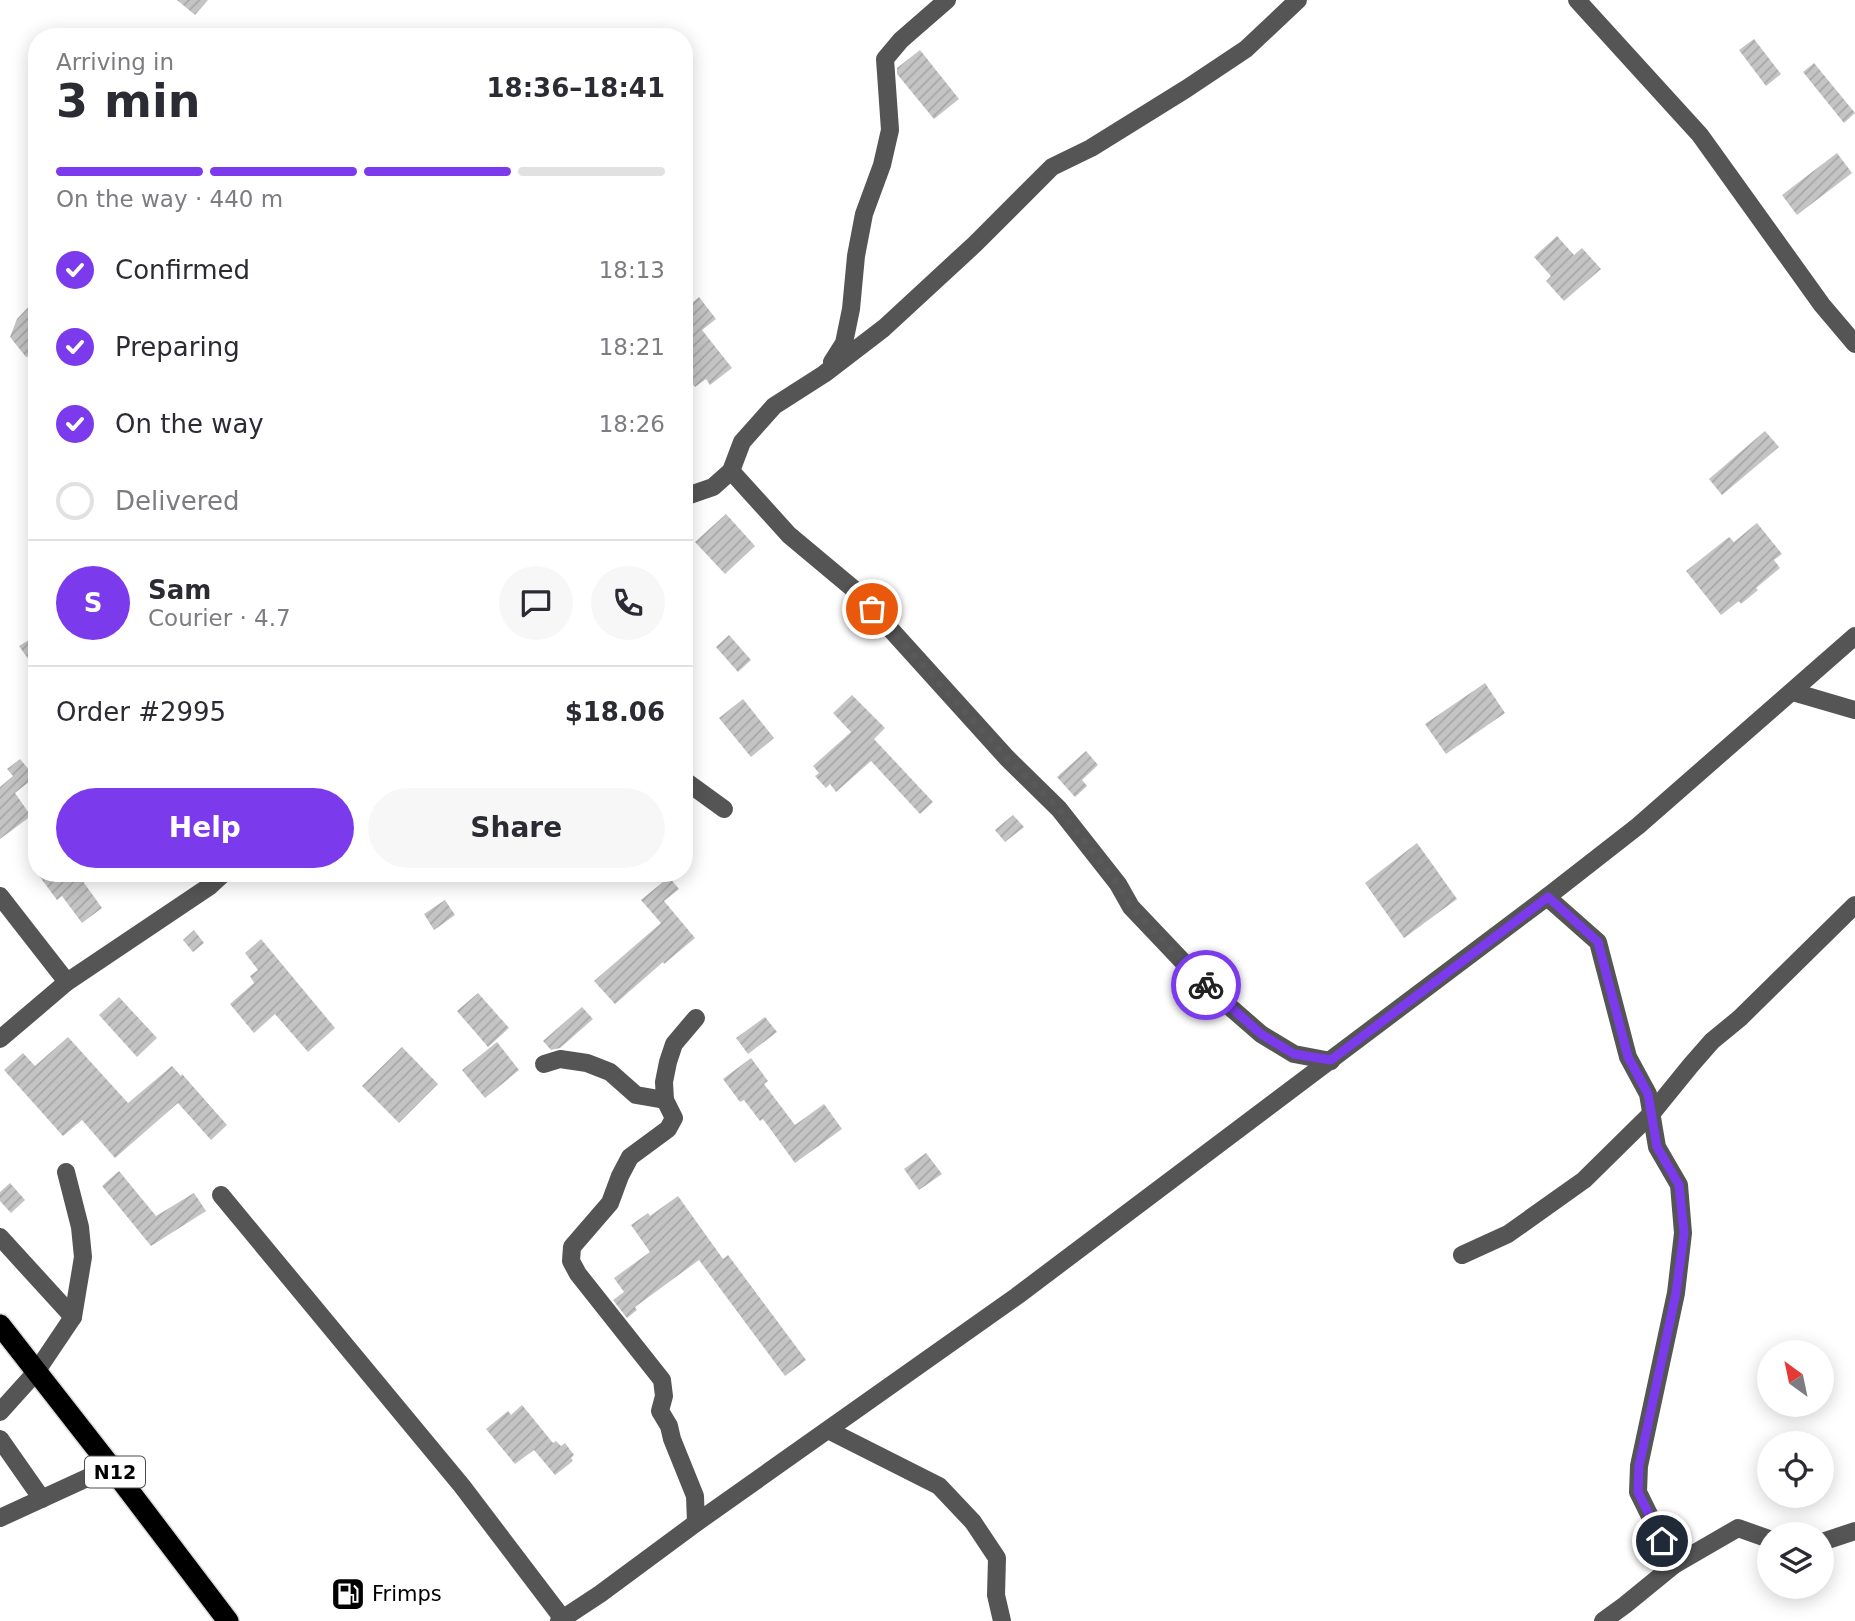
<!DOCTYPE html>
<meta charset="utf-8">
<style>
:root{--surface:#fff;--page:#f7f7f7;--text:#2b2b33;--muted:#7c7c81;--line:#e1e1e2;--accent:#7c3aed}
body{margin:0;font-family:"DejaVu Sans",sans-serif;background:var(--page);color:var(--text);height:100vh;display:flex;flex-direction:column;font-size:26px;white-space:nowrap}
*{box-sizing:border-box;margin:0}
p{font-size:23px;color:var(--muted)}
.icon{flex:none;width:38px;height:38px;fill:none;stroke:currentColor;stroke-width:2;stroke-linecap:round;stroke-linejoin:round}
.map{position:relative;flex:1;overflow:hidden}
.panel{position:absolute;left:28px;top:28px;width:665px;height:854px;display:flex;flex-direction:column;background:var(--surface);border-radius:28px;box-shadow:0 4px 18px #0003}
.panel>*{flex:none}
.needle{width:46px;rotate:327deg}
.fabs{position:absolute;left:1757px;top:1340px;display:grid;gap:14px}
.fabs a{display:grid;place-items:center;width:77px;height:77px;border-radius:50%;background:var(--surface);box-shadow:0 4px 18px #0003;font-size:35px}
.pin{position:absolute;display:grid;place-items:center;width:60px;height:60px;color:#fff;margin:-30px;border:4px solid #fff;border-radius:50%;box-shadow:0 2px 7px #0007}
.courier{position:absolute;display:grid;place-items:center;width:70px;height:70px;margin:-35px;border:5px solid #7c3aed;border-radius:50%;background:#fff;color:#222;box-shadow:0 2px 9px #0007}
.overview em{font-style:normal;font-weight:800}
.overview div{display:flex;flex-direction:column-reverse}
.overview{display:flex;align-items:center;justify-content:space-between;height:119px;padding:0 28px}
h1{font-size:46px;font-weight:800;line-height:52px}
.bar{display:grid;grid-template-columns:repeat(4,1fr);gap:10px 7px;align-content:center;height:84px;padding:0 28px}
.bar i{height:9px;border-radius:5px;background:var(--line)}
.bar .current{background:var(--accent)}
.bar p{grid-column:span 4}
.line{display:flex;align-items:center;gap:18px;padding:0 28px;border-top:2px solid var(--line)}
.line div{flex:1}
.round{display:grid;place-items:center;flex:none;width:74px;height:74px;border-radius:37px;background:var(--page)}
ol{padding:0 28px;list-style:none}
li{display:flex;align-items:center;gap:21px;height:77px}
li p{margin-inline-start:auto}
li .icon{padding:7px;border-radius:50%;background:var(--accent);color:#fff;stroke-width:4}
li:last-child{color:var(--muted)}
li i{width:38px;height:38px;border:4px solid var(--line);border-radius:50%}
.button{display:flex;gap:14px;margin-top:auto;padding:14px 28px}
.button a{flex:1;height:80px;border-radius:42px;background:var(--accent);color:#fff;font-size:28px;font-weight:800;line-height:80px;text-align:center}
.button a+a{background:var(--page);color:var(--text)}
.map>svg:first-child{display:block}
</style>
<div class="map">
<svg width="1855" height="1621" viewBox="0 0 1855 1621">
<defs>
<pattern id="building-hatch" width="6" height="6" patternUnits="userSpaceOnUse" patternTransform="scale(1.75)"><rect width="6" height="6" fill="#c4c4c4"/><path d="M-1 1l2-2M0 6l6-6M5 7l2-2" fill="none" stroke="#a7a7a7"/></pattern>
</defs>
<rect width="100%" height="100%" fill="#fff"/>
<g fill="url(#building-hatch)">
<polygon points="177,0 208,0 195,15"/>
<polygon points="1754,39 1781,74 1766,86 1739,50"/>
<polygon points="920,50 959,99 934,119 897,74 897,68"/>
<polygon points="1814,63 1855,113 1844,123 1803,72"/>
<polygon points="1837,153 1852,173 1797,215 1782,195"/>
<polygon points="1557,236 1574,255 1582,248 1601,269 1564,301 1546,281 1551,276 1534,257"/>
<polygon points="684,294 692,303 699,297 716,319 702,330 732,368 710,385 706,379 695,387 684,374"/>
<polygon points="37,298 37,353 26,357 10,337 17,319"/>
<polygon points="1765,431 1779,447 1722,495 1709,479"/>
<polygon points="726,514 755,546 725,574 695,542"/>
<polygon points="1757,523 1782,554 1774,560 1780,568 1756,588 1758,590 1741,604 1739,601 1721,615 1686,571 1729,537 1734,542"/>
<polygon points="729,635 751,660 738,672 716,647"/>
<polygon points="32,638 37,645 37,654 29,660 19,646"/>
<polygon points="1485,683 1505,713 1446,754 1425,724"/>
<polygon points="852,695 885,728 874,739 933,802 920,814 871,761 836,792 830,784 826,788 815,776 819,773 813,766 851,732 833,713"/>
<polygon points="743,699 774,738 751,757 719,718"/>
<polygon points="1086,751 1098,765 1082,780 1087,786 1075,797 1057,777"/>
<polygon points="20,759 35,777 15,793 31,816 0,839 0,787 13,776 7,769"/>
<polygon points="1013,815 1024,827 1005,842 995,830"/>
<polygon points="1417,843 1457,899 1404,938 1365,883"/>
<polygon points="37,873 77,873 102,908 82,923 62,896 57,900"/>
<polygon points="669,877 679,889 664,901 695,938 664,964 663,962 615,1004 594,981 661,923 641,900"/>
<polygon points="445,900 455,915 434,930 424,914"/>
<polygon points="194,930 204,943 193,952 183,940"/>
<polygon points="261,939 335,1028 308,1052 275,1014 254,1033 230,1004 254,983 250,976 258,970 245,953"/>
<polygon points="478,993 509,1028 488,1047 457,1011"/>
<polygon points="119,997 157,1038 137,1057 99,1015"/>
<polygon points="582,1007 593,1019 560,1048 551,1050 543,1041"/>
<polygon points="765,1017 777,1032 748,1054 736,1038"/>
<polygon points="68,1037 128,1103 172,1066 181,1076 182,1074 227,1125 211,1140 178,1103 115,1158 82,1120 63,1136 4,1070 23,1053 35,1066"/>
<polygon points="497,1042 519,1070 485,1098 462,1070"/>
<polygon points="402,1047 438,1084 399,1123 362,1086"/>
<polygon points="751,1058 768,1081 764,1084 795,1125 824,1104 842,1129 795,1163 763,1119 760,1121 744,1100 740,1102 723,1079"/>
<polygon points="926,1153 942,1174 919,1190 904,1169"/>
<polygon points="119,1171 156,1216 194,1193 206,1211 151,1246 102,1186"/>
<polygon points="10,1183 25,1200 11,1213 0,1201 0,1192"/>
<polygon points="678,1196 723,1259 728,1255 806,1360 785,1376 699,1260 635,1307 637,1310 627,1318 613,1300 624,1292 614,1278 650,1252 631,1225 648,1213 650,1216"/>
<polygon points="522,1405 553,1443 556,1441 561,1446 565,1443 574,1455 571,1458 573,1461 555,1475 534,1450 515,1464 486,1429 508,1411 511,1415"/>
</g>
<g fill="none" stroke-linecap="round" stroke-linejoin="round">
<g stroke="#dbdbdb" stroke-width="24">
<polyline id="highway" points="0,1325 111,1467 228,1621"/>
</g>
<g stroke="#555" stroke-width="18">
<polyline points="1577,0 1700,135 1822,305 1855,344"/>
<polyline points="832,362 844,343 851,309 856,256 864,214 882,165 890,130 885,59 901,40 947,0"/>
<polyline points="731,471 789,535 856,591 1007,758 1059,809 1118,884 1131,907 1207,987 1261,1034 1294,1054 1331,1061"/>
<polyline points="684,497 713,487 731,471 742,442 774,406 824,374 884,328 975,244 1052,167 1091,148 1186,89 1246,49 1298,0"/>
<polyline points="1793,692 1855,710"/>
<polyline points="684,780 724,809"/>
<polyline points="0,896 67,982"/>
<polyline points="1547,897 1598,942 1628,1057 1648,1094 1657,1147 1679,1185 1683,1233 1676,1293 1639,1466 1638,1492 1674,1565"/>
<polyline points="0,1039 67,982 210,886 224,873"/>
<polyline points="544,1064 560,1059 587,1063 610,1072 636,1095 665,1100"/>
<polyline points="221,1195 462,1486 563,1619"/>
<polyline points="0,1237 73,1317"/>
<polyline points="1462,1255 1508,1234 1584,1180 1652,1113 1691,1065 1712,1041 1740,1018 1855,905"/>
<polyline points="0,1412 36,1372 73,1317 83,1257 80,1227 66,1172"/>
<polyline points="828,1430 939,1486 973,1522 997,1558 996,1595 1002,1621"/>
<polyline points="0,1439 42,1499"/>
<polyline points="0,1518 111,1467"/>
<polyline points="696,1523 695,1496 672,1439 669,1426 660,1411 664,1396 662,1380 578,1274 571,1261 572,1247 610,1203 620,1176 630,1157 668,1129 674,1118 665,1100 664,1082 668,1062 674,1044 696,1018"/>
<polyline points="1822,1542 1855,1531"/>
<polyline points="559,1621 600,1594 696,1523 1017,1296 1547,897 1638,826 1855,636"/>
<polyline points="1603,1621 1625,1605 1674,1565 1738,1528 1769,1539"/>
</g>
<use href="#highway" stroke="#000" stroke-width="21"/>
</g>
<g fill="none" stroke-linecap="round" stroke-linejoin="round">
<polyline stroke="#595959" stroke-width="7" stroke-dasharray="0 12.6" points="872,609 1007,758 1059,809 1118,884 1131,907 1206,985"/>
<polyline stroke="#7c3aed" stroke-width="9" points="1206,985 1261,1034 1294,1054 1331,1060 1548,897 1598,942 1628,1057 1648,1094 1657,1147 1679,1185 1684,1233 1676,1293 1639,1466 1638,1492 1662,1541"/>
</g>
<defs>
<g id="fuel-square" transform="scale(1.75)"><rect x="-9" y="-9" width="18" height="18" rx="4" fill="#000" stroke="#fff"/><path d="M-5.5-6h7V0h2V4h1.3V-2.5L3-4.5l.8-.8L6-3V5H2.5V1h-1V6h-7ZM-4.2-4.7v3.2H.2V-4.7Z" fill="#fff"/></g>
</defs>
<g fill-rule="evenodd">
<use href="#fuel-square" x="348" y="1594"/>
</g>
<g text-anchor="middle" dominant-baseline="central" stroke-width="6" stroke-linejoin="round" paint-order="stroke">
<rect fill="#fff" stroke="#4c4c4c" stroke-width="2" x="85" y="1456.5" width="60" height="31" rx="5"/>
<g font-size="19" font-weight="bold" fill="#000">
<text x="115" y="1472">N12</text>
</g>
<g font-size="21" fill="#000" stroke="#fff" text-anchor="start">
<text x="372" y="1594">Frimps</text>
</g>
</g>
</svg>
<div class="fabs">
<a><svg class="needle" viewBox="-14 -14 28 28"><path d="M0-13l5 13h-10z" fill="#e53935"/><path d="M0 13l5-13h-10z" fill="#7c7c81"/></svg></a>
<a><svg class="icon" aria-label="locate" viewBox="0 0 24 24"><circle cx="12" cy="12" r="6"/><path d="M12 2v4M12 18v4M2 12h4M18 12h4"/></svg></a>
<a><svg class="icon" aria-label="layers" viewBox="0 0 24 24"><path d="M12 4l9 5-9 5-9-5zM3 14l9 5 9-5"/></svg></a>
</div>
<div class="pin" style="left:872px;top:609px;background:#ea580c"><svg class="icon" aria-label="bag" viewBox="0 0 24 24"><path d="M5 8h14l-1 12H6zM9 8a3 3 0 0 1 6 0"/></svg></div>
<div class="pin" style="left:1662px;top:1541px;background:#1f2937"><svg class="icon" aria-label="home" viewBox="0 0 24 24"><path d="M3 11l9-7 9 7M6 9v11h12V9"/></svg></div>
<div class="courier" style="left:1206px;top:985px"><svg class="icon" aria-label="bike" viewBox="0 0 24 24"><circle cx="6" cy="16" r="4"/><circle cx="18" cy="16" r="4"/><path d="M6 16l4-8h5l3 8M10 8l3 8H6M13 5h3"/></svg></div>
<section class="panel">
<div class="overview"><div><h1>3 min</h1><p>Arriving in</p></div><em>18:36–18:41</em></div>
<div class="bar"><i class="current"></i><i class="current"></i><i class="current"></i><i></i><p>On the way · 440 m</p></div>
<ol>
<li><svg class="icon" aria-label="check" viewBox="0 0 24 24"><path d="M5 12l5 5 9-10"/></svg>Confirmed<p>18:13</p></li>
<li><svg class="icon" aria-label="check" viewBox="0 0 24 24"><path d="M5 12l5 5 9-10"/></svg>Preparing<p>18:21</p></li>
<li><svg class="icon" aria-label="check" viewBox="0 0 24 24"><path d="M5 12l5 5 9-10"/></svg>On the way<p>18:26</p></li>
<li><i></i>Delivered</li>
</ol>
<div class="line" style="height:126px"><b class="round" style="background:var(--accent);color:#fff">S</b><div><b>Sam</b><p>Courier · 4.7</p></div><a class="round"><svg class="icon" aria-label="chat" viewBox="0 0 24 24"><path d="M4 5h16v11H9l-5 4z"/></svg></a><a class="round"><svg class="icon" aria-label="phone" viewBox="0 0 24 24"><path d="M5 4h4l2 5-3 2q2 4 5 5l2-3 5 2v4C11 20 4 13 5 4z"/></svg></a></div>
<div class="line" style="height:91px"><div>Order #2995</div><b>$18.06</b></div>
<div class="button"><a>Help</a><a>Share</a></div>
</section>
</div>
